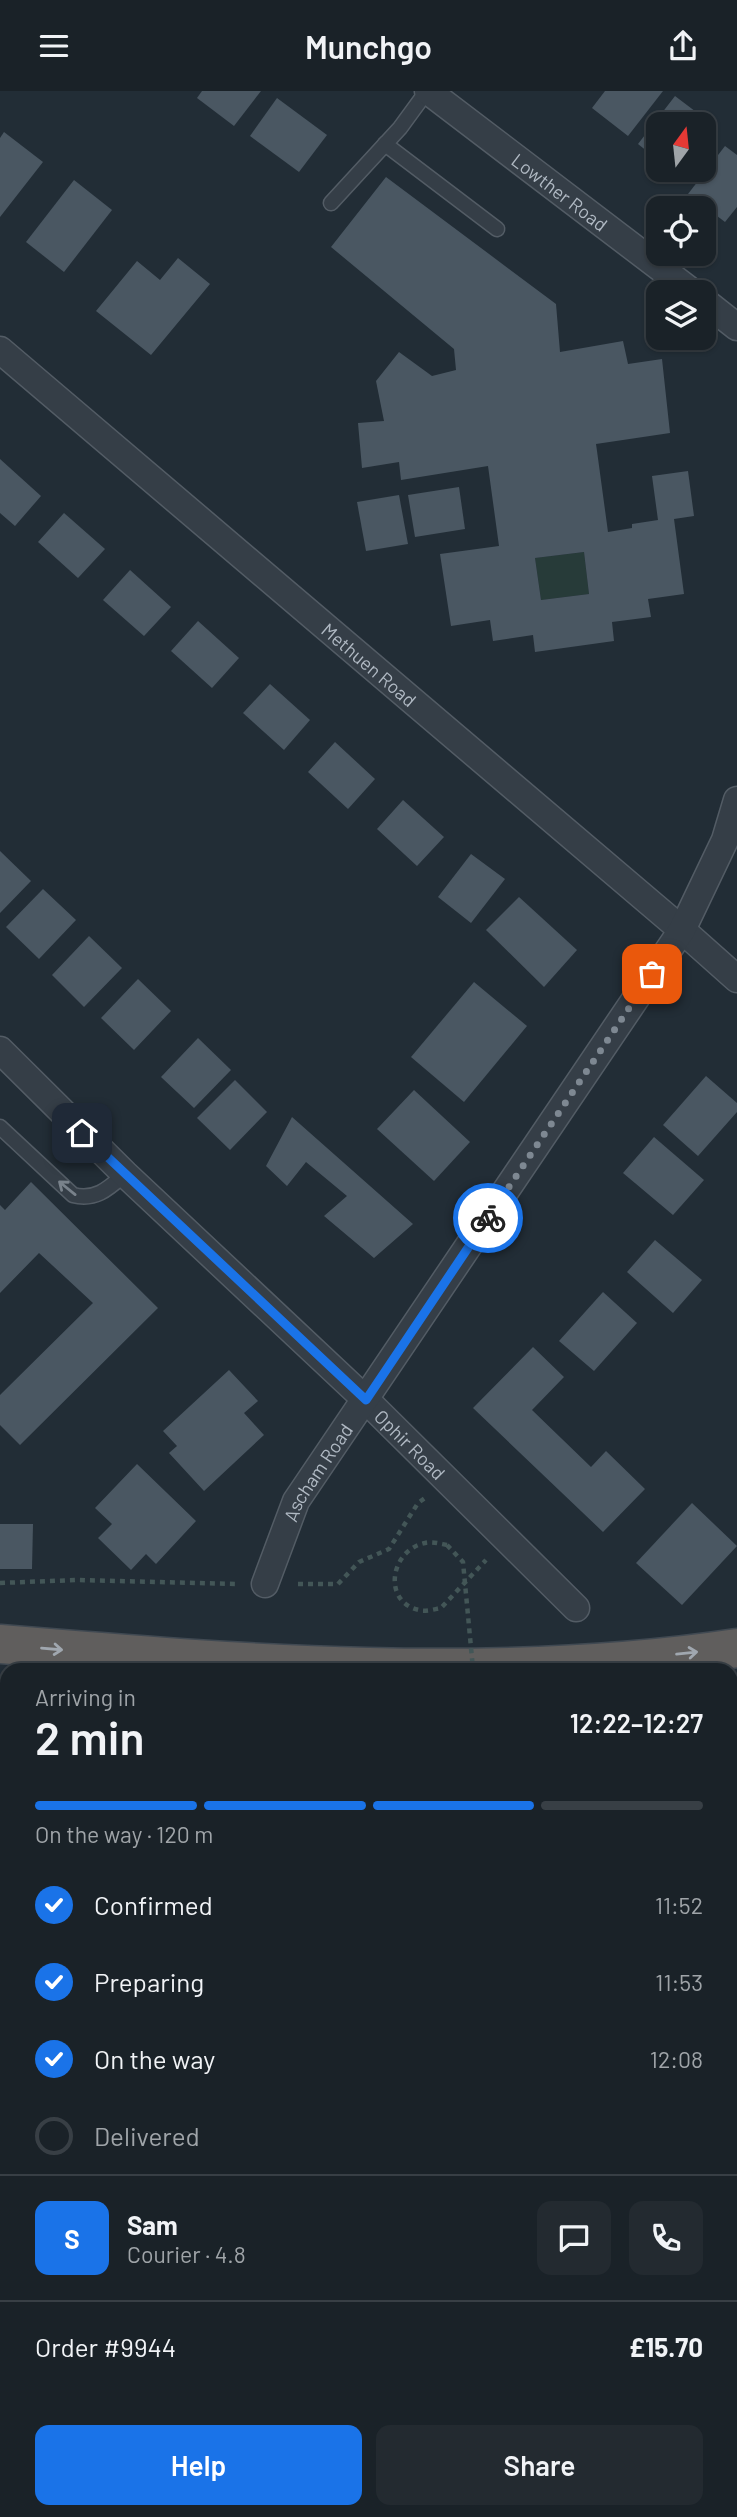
<!DOCTYPE html>
<meta charset="utf-8">
<style>
:root{--surface:#1a2228;--page:#232a30;--text:#f1f3f6;--muted:#9fa4a8;--line:#383f45;--accent:#1a73e8}
body{margin:0;font-family:Barlow,sans-serif;background:var(--page);color:var(--text);height:100vh;display:flex;flex-direction:column;font-size:26px;white-space:nowrap}
*{box-sizing:border-box;margin:0}
p{font-size:23px;color:var(--muted)}
.icon{flex:none;width:38px;height:38px;fill:none;stroke:currentColor;stroke-width:2;stroke-linecap:round;stroke-linejoin:round}
.map{position:relative;flex:1;overflow:hidden}
.side{position:absolute;left:0px;top:1572px;width:738px;height:856px;display:flex;flex-direction:column;background:var(--surface);border-radius:21px 21px 0 0;box-shadow:0 2px 5px #0004,0 0 0 2px var(--line)}
.side>*{flex:none}
.needle{width:46px;rotate:15deg}
.fabs{position:absolute;left:646px;top:21px;display:grid;gap:14px}
.fabs a{display:grid;place-items:center;width:70px;height:70px;border-radius:14px;background:var(--surface);box-shadow:0 2px 5px #0004,0 0 0 2px var(--line);font-size:35px}
.pin{position:absolute;display:grid;place-items:center;width:60px;height:60px;color:#fff;margin:-30px;border-radius:14px;box-shadow:0 4px 10px #0006}
.courier{position:absolute;display:grid;place-items:center;width:70px;height:70px;margin:-35px;border:5px solid #1a73e8;border-radius:50%;background:#fff;color:#222;box-shadow:0 2px 9px #0007}
.headline em{font-style:normal;font-weight:600}
.headline div{display:flex;flex-direction:column-reverse}
.headline{display:flex;align-items:center;justify-content:space-between;height:119px;padding:0 35px}
h1{font-size:46px;font-weight:600;line-height:52px}
.bar{display:grid;grid-template-columns:repeat(4,1fr);gap:10px 7px;align-content:center;height:84px;padding:0 35px}
.bar i{height:9px;border-radius:5px;background:var(--line)}
.bar .selected{background:var(--accent)}
.bar p{grid-column:span 4}
.line{display:flex;align-items:center;gap:18px;padding:0 35px;border-top:2px solid var(--line)}
.line div{flex:1}
.round{display:grid;place-items:center;flex:none;width:74px;height:74px;border-radius:14px;background:var(--page)}
ol{padding:0 35px;list-style:none}
li{display:flex;align-items:center;gap:21px;height:77px}
li p{margin-inline-start:auto}
li .icon{padding:7px;border-radius:50%;background:var(--accent);color:#fff;stroke-width:4}
li:last-child{color:var(--muted)}
li i{width:38px;height:38px;border:4px solid var(--line);border-radius:50%}
.action{display:flex;gap:14px;margin-top:auto;padding:14px 35px}
.action a{flex:1;height:80px;border-radius:14px;background:var(--accent);color:#fff;font-size:28px;font-weight:600;line-height:80px;text-align:center}
.action a+a{background:var(--page);color:var(--text)}
header{display:flex;justify-content:space-between;align-items:center;height:91px;padding:0 35px;background:var(--surface);font-size:32px;font-weight:600}
.map>svg:first-child{display:block}
</style>
<header><svg class="icon" aria-label="menu" viewBox="0 0 24 24"><path d="M4 6h16M4 12h16M4 18h16"/></svg>Munchgo<svg class="icon" aria-label="share" viewBox="0 0 24 24"><path d="M12 15V3M7 8l5-5 5 5M5 13v7h14v-7"/></svg></header>
<div class="map">
<svg width="737" height="2426" viewBox="0 0 737 2426">
<rect width="100%" height="100%" fill="#222d36"/>
<polygon fill="#273b39" points="584,461 589,503 541,509 535,467"/>
<g fill="#4a5762" fill-rule="evenodd">
<polygon points="202,0 261,0 234,35 197,7"/>
<polygon points="605,0 663,0 628,45 592,17"/>
<polygon points="675,5 712,33 704,44 704,33 658,33 658,69 638,53"/>
<polygon points="277,7 327,44 299,81 250,45"/>
<polygon points="4,41 43,71 0,126 0,47"/>
<polygon points="725,55 737,64 737,116 725,131 688,103"/>
<path d="M386,86L556,213L560,261L623,250L628,273L662,268L670,342L596,353L597,360L608,441L632,437V433L658,429L652,385L688,380L694,425L674,428L684,503L648,508L651,526L612,531L614,550L535,561L533,544L493,550L490,529L451,535L440,463L499,455L488,375L401,389L399,371L362,377L358,332L384,330L376,290L399,261L432,285L456,279L454,258L331,156ZM584,461L589,503L541,509L535,467Z"/>
<polygon points="74,89 112,119 64,181 26,151"/>
<polygon points="178,167 210,193 151,264 96,220 137,170 160,189"/>
<polygon points="0,368 41,405 15,435 0,422"/>
<polygon points="459,396 465,438 415,446 408,404"/>
<polygon points="399,404 408,453 366,460 357,411"/>
<polygon points="64,422 105,458 78,487 38,451"/>
<polygon points="130,479 171,516 144,545 103,509"/>
<polygon points="198,530 239,567 212,597 171,560"/>
<polygon points="270,593 310,629 284,659 243,622"/>
<polygon points="335,651 375,688 348,718 308,681"/>
<polygon points="403,709 444,746 417,775 377,738"/>
<polygon points="0,760 31,790 0,822"/>
<polygon points="471,763 505,788 471,832 438,806"/>
<polygon points="43,798 76,829 39,868 6,836"/>
<polygon points="519,806 577,859 544,896 486,839"/>
<polygon points="89,845 122,877 84,916 52,884"/>
<polygon points="138,888 171,920 134,959 101,927"/>
<polygon points="474,891 527,935 464,1011 411,966"/>
<polygon points="198,947 231,979 194,1017 161,986"/>
<polygon points="706,985 737,1012 737,1021 698,1065 663,1034"/>
<polygon points="235,989 267,1021 230,1059 197,1027"/>
<polygon points="414,999 470,1051 434,1090 377,1038"/>
<polygon points="292,1026 413,1133 374,1167 324,1125 347,1105 306,1071 287,1095 266,1075"/>
<polygon points="654,1046 704,1089 673,1124 623,1082"/>
<polygon points="31,1091 158,1217 20,1354 0,1334 0,1304 93,1212 39,1162 0,1202 0,1114 5,1119"/>
<polygon points="655,1149 702,1189 673,1222 627,1181"/>
<polygon points="603,1201 637,1232 594,1280 559,1250"/>
<polygon points="533,1256 564,1286 532,1319 591,1376 606,1360 645,1398 603,1441 473,1317"/>
<polygon points="229,1279 258,1310 244,1322 264,1344 204,1400 169,1362 177,1355 163,1340"/>
<polygon points="137,1373 196,1430 156,1473 146,1463 131,1479 98,1447 112,1433 95,1417"/>
<polygon points="692,1412 737,1455 682,1514 636,1472"/>
<polygon points="0,1433 33,1433 32,1478 0,1478"/>
<polygon points="737,1862 737,1894 732,1889 732,1868"/>
<polygon points="7,1889 7,1916 0,1910 0,1896"/>
<polygon points="732,2090 737,2102 737,2127 732,2129"/>
<polygon points="7,2213 7,2290 0,2297 0,2220"/>
<polygon points="737,2270 737,2382 732,2386 732,2274"/>
<polygon points="279,2420 309,2420 314,2426 273,2426"/>
<polygon points="540,2420 682,2420 674,2426 534,2426"/>
</g>
<g fill="none" stroke-linecap="round" stroke-linejoin="round">
<g stroke="#535c65" stroke-width="17">
<g id="service">
<polyline points="385,53 497,138"/>
<polyline points="331,112 400,37 427,0"/>
<path d="M0,1036L73,1104C96,1110 109,1097 125,1083"/>
</g>
</g>
<g stroke="#535c65" stroke-width="29">
<g id="minor">
<path id="s1" d="M428,0L692,201"/>
<polyline points="704,210 737,236"/>
<path id="s2" d="M0,259L682,839L737,888"/>
<path id="s3" d="M0,959L125,1083L366,1309L576,1517"/>
<path id="s4" d="M265,1493L296,1410L682,839L725,749L737,709"/>
<polyline points="0,1781 7,1773"/>
<polyline points="0,1947 7,1939"/>
</g>
</g>
<g stroke="#535c65" stroke-width="36">
<g id="tertiary">
<polyline points="732,2219 737,2216"/>
<polyline points="472,2426 479,2420"/>
</g>
</g>
<g stroke="#404952" stroke-width="41">
<g id="trunk">
<path d="M0,1553C241,1573 496,1593 737,1557"/>
<polyline points="0,1645 7,1645"/>
<polyline points="732,1648 737,1648"/>
</g>
</g>
<g stroke="#435657" stroke-width="4.5" stroke-dasharray="5 5" stroke-linecap="butt">
<path d="M447,1454C441,1453 431,1450 425,1452C390,1459 382,1511 419,1519C425,1521 435,1518 441,1517L486,1469"/>
<polyline points="0,1492 76,1489 237,1493"/>
<polyline points="298,1493 338,1493 359,1471 389,1458 418,1412 425,1407"/>
<polyline points="732,1703 737,1702"/>
<polyline points="0,1705 7,1705"/>
</g>
<use href="#service" stroke="#353e47" stroke-width="14"/>
<use href="#minor" stroke="#353e47" stroke-width="26"/>
<use href="#tertiary" stroke="#353e47" stroke-width="33"/>
<use href="#trunk" stroke="#605e5d" stroke-width="38"/>
<polyline stroke="#435657" stroke-width="4.5" stroke-dasharray="5 5" stroke-linecap="butt" points="447,1454 463,1471 473,1578"/>
</g>
<defs><path id="oneway-shaft" d="M-6 0H5M1.5-3L5.5 0L1.5 3" fill="none" stroke-width="1.6" stroke-linecap="round" stroke-linejoin="round" transform="scale(1.75)"/></defs>
<use stroke="#79828b" href="#oneway-shaft" transform="translate(67 1097) rotate(-141)"/>
<g stroke="#a0a7af">
<use href="#oneway-shaft" transform="translate(52 1558) rotate(5)"/>
<use href="#oneway-shaft" transform="translate(687 1562) rotate(-6)"/>
</g>
<g fill="none" stroke-linecap="round" stroke-linejoin="round">
<polyline stroke="#7e8892" stroke-width="7" stroke-dasharray="0 12.6" points="488,1127 652,883"/>
<polyline stroke="#1a73e8" stroke-width="9" points="82,1042 366,1309 488,1127"/>
</g>
<g text-anchor="middle" dominant-baseline="central" stroke-width="5" stroke-linejoin="round" paint-order="stroke">
<g font-size="19" fill="#b0b9c3" stroke="#1b232c">
<text stroke="none"><textPath href="#s1" startOffset="166">Lowther Road</textPath></text>
<text stroke="none"><textPath href="#s2" startOffset="485">Methuen Road</textPath></text>
<text stroke="none"><textPath href="#s3" startOffset="569">Ophir Road</textPath></text>
<text stroke="none"><textPath href="#s4" startOffset="124">Ascham Road</textPath></text>
</g>
</g>
</svg>
<div class="fabs">
<a><svg class="needle" viewBox="-14 -14 28 28"><path d="M0-13l5 13h-10z" fill="#e53935"/><path d="M0 13l5-13h-10z" fill="#9fa4a8"/></svg></a>
<a><svg class="icon" aria-label="locate" viewBox="0 0 24 24"><circle cx="12" cy="12" r="6"/><path d="M12 2v4M12 18v4M2 12h4M18 12h4"/></svg></a>
<a><svg class="icon" aria-label="layers" viewBox="0 0 24 24"><path d="M12 4l9 5-9 5-9-5zM3 14l9 5 9-5"/></svg></a>
</div>
<div class="pin" style="left:652px;top:883px;background:#ea580c"><svg class="icon" aria-label="bag" viewBox="0 0 24 24"><path d="M5 8h14l-1 12H6zM9 8a3 3 0 0 1 6 0"/></svg></div>
<div class="pin" style="left:82px;top:1042px;background:#1f2937"><svg class="icon" aria-label="home" viewBox="0 0 24 24"><path d="M3 11l9-7 9 7M6 9v11h12V9"/></svg></div>
<div class="courier" style="left:488px;top:1127px"><svg class="icon" aria-label="bike" viewBox="0 0 24 24"><circle cx="6" cy="16" r="4"/><circle cx="18" cy="16" r="4"/><path d="M6 16l4-8h5l3 8M10 8l3 8H6M13 5h3"/></svg></div>
<section class="side">
<div class="headline"><div><h1>2 min</h1><p>Arriving in</p></div><em>12:22–12:27</em></div>
<div class="bar"><i class="selected"></i><i class="selected"></i><i class="selected"></i><i></i><p>On the way · 120 m</p></div>
<ol>
<li><svg class="icon" aria-label="check" viewBox="0 0 24 24"><path d="M5 12l5 5 9-10"/></svg>Confirmed<p>11:52</p></li>
<li><svg class="icon" aria-label="check" viewBox="0 0 24 24"><path d="M5 12l5 5 9-10"/></svg>Preparing<p>11:53</p></li>
<li><svg class="icon" aria-label="check" viewBox="0 0 24 24"><path d="M5 12l5 5 9-10"/></svg>On the way<p>12:08</p></li>
<li><i></i>Delivered</li>
</ol>
<div class="line" style="height:126px"><b class="round" style="background:var(--accent);color:#fff">S</b><div><b>Sam</b><p>Courier · 4.8</p></div><a class="round"><svg class="icon" aria-label="chat" viewBox="0 0 24 24"><path d="M4 5h16v11H9l-5 4z"/></svg></a><a class="round"><svg class="icon" aria-label="phone" viewBox="0 0 24 24"><path d="M5 4h4l2 5-3 2q2 4 5 5l2-3 5 2v4C11 20 4 13 5 4z"/></svg></a></div>
<div class="line" style="height:91px"><div>Order #9944</div><b>£15.70</b></div>
<div class="action"><a>Help</a><a>Share</a></div>
</section>
</div>
